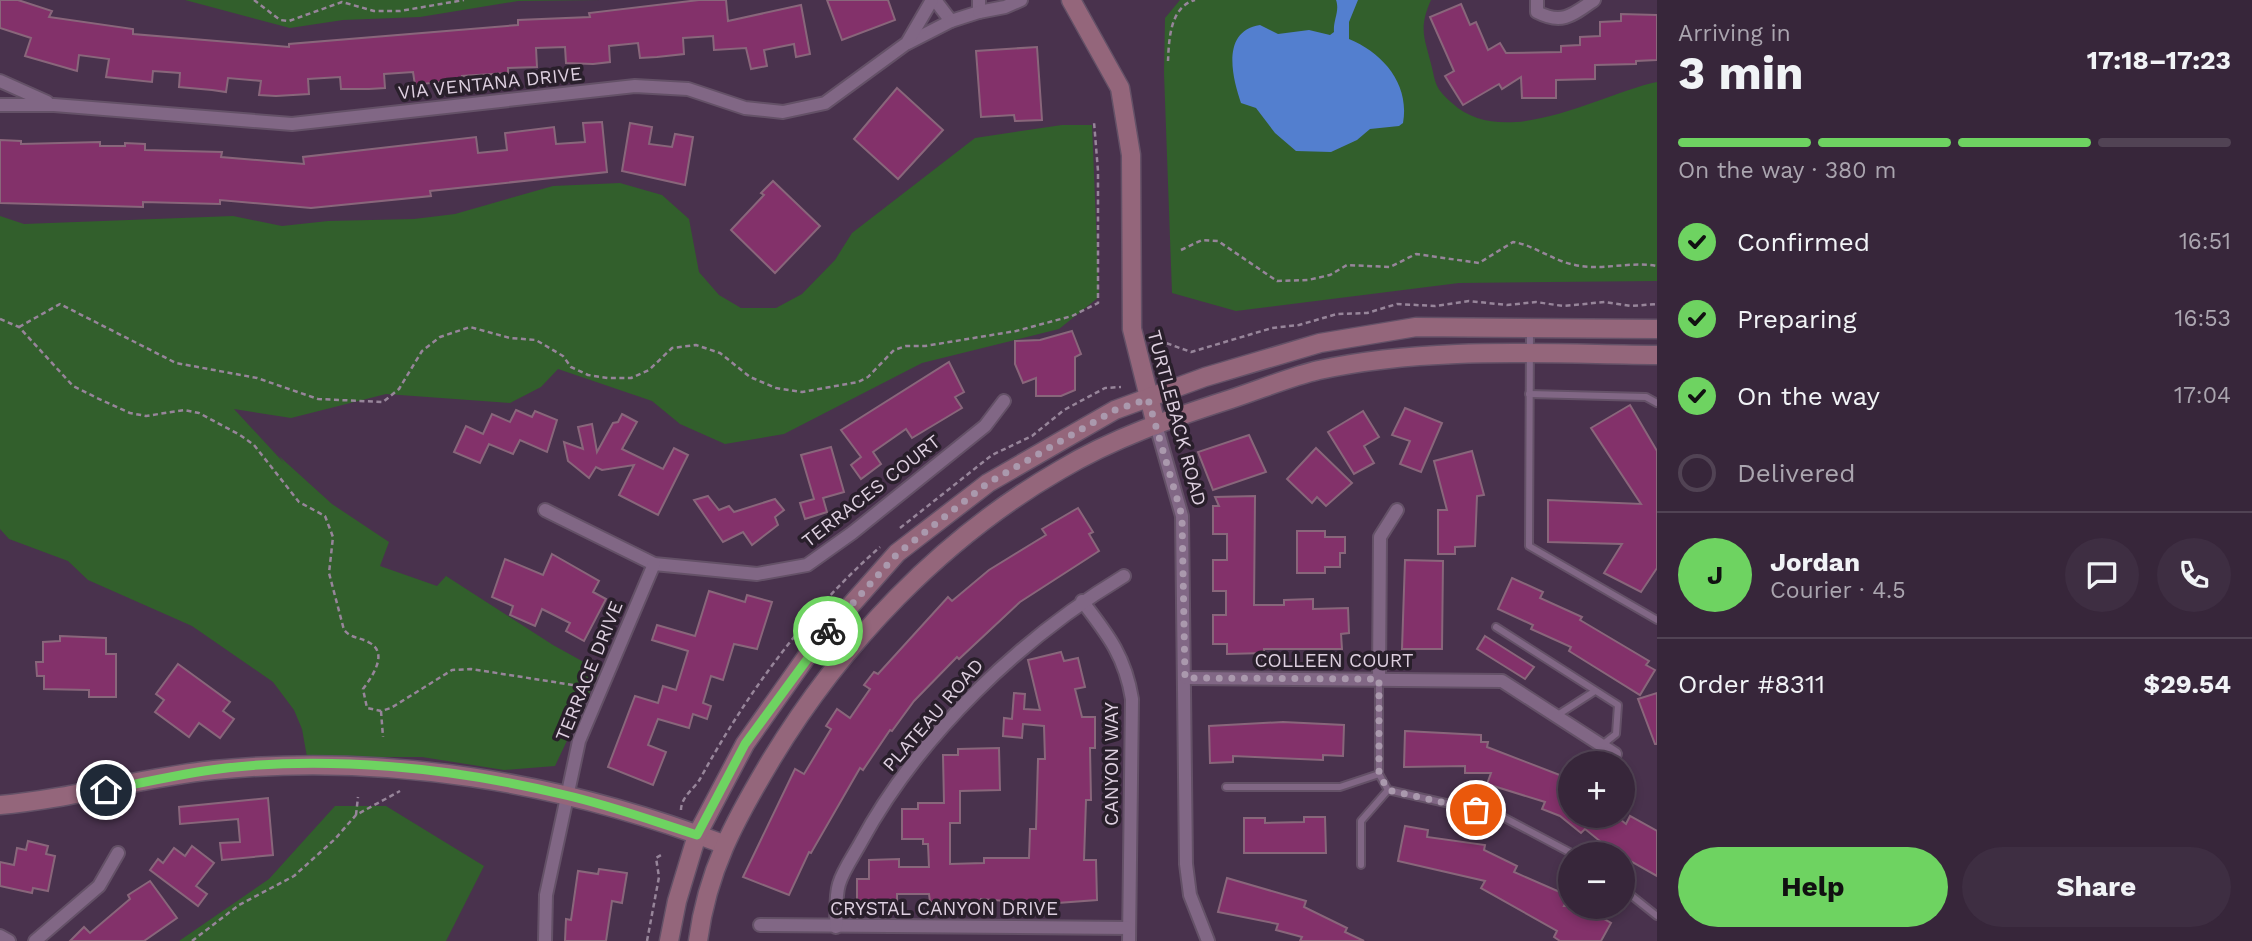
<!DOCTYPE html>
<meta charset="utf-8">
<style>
:root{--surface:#37263a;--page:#3e2e42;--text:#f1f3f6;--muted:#aaa5af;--line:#514354;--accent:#6ed361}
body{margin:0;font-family:"Work Sans",sans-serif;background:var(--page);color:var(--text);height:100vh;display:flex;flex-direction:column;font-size:26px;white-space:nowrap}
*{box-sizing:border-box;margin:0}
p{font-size:23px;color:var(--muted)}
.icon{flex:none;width:38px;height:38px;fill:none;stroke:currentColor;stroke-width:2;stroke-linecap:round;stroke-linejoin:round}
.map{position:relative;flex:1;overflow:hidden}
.details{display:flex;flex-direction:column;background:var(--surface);width:595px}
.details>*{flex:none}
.controls{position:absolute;left:1558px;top:751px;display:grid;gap:14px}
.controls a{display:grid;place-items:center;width:77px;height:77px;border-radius:50%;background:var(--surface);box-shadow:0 4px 10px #0003,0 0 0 2px var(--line);font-size:35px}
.pin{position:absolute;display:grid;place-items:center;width:60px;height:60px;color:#fff;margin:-30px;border:4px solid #fff;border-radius:50%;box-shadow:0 2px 7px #0007}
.courier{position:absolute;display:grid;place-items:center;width:70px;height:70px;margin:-35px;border:5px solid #6ed361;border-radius:50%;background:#fff;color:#222;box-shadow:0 2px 9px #0007}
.overview em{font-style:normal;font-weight:700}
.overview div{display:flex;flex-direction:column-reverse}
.overview{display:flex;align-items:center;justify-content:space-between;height:119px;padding:0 21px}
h1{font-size:46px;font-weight:700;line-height:52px}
.bar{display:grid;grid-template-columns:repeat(4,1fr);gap:10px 7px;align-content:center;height:84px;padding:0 21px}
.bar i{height:9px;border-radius:5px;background:var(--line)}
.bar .on{background:var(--accent)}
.bar p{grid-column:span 4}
.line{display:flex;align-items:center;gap:18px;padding:0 21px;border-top:2px solid var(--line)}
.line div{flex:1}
.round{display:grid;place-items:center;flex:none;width:74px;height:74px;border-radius:37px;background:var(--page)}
ol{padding:0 21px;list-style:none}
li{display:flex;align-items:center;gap:21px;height:77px}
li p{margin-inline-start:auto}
li .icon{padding:7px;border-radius:50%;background:var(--accent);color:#111;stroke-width:4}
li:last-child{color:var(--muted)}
li i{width:38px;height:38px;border:4px solid var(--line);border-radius:50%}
.cta{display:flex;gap:14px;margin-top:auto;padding:14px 21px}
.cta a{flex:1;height:80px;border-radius:42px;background:var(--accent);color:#111;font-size:28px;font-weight:700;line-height:80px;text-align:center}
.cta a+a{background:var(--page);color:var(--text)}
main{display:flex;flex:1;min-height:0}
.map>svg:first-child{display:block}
</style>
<main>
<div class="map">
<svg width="1657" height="941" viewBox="0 0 1657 941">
<rect width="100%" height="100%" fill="#49324d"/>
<g fill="#325f2c">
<polygon points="185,0 600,0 518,1 420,17 343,20 290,28"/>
<path d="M1180,0H1431C1417,31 1426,40 1433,72C1436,88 1440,92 1452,103C1505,152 1599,94 1657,82V281L1459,283L1236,311L1172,293L1164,73L1165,18Z"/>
<polygon points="1062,125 1092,125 1099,297 1059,329 922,363 784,434 725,444 680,424 652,401 558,369 541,387 510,403 386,394 291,418 234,409 284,463 279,456 332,504 389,542 380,566 437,586 446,576 553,645 600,671 555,766 504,770 422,757 307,757 302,729 294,710 273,682 192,626 88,580 68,561 9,539 0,529 0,216 24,224 233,216 282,226 328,221 414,219 455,214 553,186 620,183 662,195 689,219 699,272 719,295 741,308 776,308 802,294 835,260 852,233 975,138"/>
<polygon points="335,806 386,806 484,866 446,941 179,941 269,879"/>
</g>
<path fill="#537fcf" d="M1336,0H1358L1349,22V39C1383,53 1410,84 1403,123L1399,126L1370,129L1357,140L1331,152L1296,151L1275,133L1256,108L1241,103C1232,77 1221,31 1260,25L1278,34L1309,30L1330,35L1334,32C1333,20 1340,11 1336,0Z"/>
<g fill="#83316a" stroke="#89667b" stroke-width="2">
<polygon points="0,0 18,0 52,11 49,17 133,29 133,34 289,47 289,44 518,25 518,20 590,17 589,13 699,0 726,0 728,21 801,5 810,54 796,57 794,44 764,50 767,66 751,69 746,48 714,50 713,36 683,38 684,54 657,57 640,58 638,43 609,46 610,62 593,64 566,63 565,47 536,48 537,67 508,68 508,73 462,76 462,79 415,85 413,72 384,74 385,88 369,89 341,89 340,77 308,79 309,94 276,96 259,95 261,81 228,78 226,92 212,90 179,87 180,73 153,71 152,82 106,77 109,59 79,55 77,71 25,56 31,38 0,28"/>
<polygon points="827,0 888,0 895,20 842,40"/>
<polygon points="1461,4 1470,25 1476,22 1488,50 1500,43 1506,53 1561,52 1561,46 1580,45 1580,37 1600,36 1600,22 1621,21 1621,14 1657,15 1657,60 1636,61 1636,64 1595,65 1595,79 1556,80 1556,98 1522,98 1521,77 1502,89 1499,84 1463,105 1445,76 1454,71 1430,17"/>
<polygon points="1037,47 1042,120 1015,121 1014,115 981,117 976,51"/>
<polygon points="897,88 943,130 898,179 854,139"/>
<polygon points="602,122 607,172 430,191 431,196 311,208 220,200 220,204 143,202 143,207 0,203 0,140 21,141 21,144 100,142 100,146 125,146 125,143 145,144 145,150 222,152 221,157 304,164 303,157 476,137 478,153 507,150 505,133 554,127 556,144 585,142 583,123"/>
<polygon points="630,123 652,127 649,144 672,147 675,134 693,137 685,185 622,171"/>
<polygon points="773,181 820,226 775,273 731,230 764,195 761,193"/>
<polygon points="1072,331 1081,354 1075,357 1075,390 1061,396 1036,396 1036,378 1023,383 1015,364 1015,341 1040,340"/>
<polygon points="949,362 964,392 955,397 962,408 912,438 906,429 873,452 881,464 861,479 851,465 861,457 841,430"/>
<polygon points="1630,405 1657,451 1657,568 1641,592 1604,573 1622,544 1548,542 1548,500 1641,504 1591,428"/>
<polygon points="1405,408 1442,423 1421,472 1400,464 1410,441 1392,435"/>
<polygon points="516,410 532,417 535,411 557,420 547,452 520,440 513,454 489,444 480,463 454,452 466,426 483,434 492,414 510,422"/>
<polygon points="1363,411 1379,437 1364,446 1374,463 1354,474 1328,432"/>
<polygon points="622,414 637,422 622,449 663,469 674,448 688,455 658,515 619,495 634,465 602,470 596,467 589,478 568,461 564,442 583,449 578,427 592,424 597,452 613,423 618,422"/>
<polygon points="1249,435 1266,472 1213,490 1198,452"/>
<polygon points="831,447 844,492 823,498 827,512 805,519 800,503 814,499 801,455"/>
<polygon points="1316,448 1352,483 1326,506 1317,497 1312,503 1287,479"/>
<polygon points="1472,451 1484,495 1477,496 1475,546 1455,547 1455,554 1438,554 1438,510 1447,510 1434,461"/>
<polygon points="708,496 719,510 729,506 734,512 775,499 784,510 775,517 778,525 752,545 743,532 723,542 694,500"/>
<polygon points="1255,496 1254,605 1284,605 1284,600 1313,599 1313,609 1348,608 1349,633 1341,634 1342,649 1264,649 1264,653 1227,654 1227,644 1213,644 1213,615 1226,615 1226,591 1213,591 1213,560 1227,560 1227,534 1213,534 1213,506 1219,506 1215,497"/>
<polygon points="1078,508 1093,532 1089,534 1099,551 1020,602 959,659 957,657 914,701 892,731 890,730 863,770 860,768 811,853 809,852 789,895 743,877 795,769 804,774 831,729 826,726 837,709 850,718 870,689 864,685 874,672 878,674 948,597 952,601 989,570 1046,535 1042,529"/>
<polygon points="1297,531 1325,531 1325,537 1345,537 1345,553 1340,553 1340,567 1325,567 1325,573 1297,573"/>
<polygon points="552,554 599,581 593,592 606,599 584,641 566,631 570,623 542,609 535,626 510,615 513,606 492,597 505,559 543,575"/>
<polygon points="1405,560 1443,561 1442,649 1402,649"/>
<polygon points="1512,578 1543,592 1540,598 1582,617 1580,620 1649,661 1646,665 1655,670 1640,695 1569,651 1571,647 1531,629 1533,625 1498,609"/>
<polygon points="709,591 745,602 747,595 772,602 757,649 734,644 723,680 711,676 703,703 711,706 707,719 693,714 689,728 658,719 648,745 666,752 653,785 608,767 635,696 658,703 663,686 676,690 688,651 652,640 657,625 695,636"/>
<polygon points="60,636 106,638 106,654 116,654 116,697 89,697 89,690 44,689 44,676 37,676 36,662 43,662 43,642 60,641"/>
<polygon points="1485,636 1534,667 1525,679 1477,649"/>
<polygon points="1061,652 1064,661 1078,658 1085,687 1075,689 1082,717 1095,717 1095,748 1090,748 1091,800 1086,800 1084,860 1096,860 1097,900 1044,904 981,899 981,905 953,906 953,901 930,902 929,894 897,894 897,901 857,902 857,879 869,879 869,860 899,859 899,867 929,867 928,844 923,844 923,839 902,839 902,809 918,809 918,803 944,803 943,755 958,755 958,749 999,748 1000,790 960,791 960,823 950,823 950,864 984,863 984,858 1029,858 1030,829 1036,829 1038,759 1045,759 1044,726 1023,724 1022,738 1003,736 1004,718 1012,719 1014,693 1025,694 1024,709 1040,710 1028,660"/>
<polygon points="178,664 230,702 223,711 234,719 220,738 199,723 189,737 155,712 164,700 156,694"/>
<polygon points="1657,693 1657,744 1655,744 1638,699"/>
<polygon points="1283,722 1344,725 1343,756 1323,755 1323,760 1233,756 1233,762 1210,763 1209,726"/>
<polygon points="1405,731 1481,735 1481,742 1488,742 1487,747 1570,779 1570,816 1616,816 1626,824 1630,816 1657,831 1657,876 1611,850 1585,829 1581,833 1560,816 1542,809 1545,802 1487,784 1491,773 1465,773 1465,766 1404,767"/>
<polygon points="268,798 273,855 222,860 220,843 240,842 238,819 180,824 179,807"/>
<polygon points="1304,817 1325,817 1326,853 1244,853 1244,818 1265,818 1265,823 1304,822"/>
<polygon points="1405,826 1428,830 1427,837 1485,845 1484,850 1517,866 1514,872 1569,896 1564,906 1581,906 1611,923 1601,941 1560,941 1554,937 1557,931 1481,888 1485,881 1398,861"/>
<polygon points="28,841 48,846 46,854 55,856 48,891 33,888 32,893 0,886 0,862 14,865 17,848 26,850"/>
<polygon points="192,846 214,863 196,886 207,894 198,906 150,870 158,859 163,863 174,848 185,856"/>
<polygon points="599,869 627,873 622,903 612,901 606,941 565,941 566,919 571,920 578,871 598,874"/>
<polygon points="1227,878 1306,901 1304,907 1347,928 1345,932 1364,941 1300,941 1302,937 1276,930 1278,924 1218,912"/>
<polygon points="150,881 177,918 144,941 70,941 84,927 90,933 130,899 128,895"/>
</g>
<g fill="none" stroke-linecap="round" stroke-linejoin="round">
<g stroke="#645167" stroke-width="10">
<g id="lane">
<polyline points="1530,329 1529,546 1657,620"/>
<polyline points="1529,394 1646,397 1657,403"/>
<polyline points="1496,627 1618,705 1616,734 1602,745"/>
<polyline points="1379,679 1379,774"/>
<polyline points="1556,716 1595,691"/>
<polyline points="1226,787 1340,787 1379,774 1388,790 1499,815 1573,854"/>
<polyline points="1361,865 1361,821 1388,790"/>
<polyline points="1622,888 1657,916"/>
</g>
</g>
<g stroke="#645167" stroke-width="16">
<g id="street">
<polyline points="935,0 951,21 979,12 979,0"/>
<path d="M1537,0V12C1562,25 1573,15 1594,0"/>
<polyline points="979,12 1005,7 1021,0"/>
<polyline points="908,43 951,21"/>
<polyline points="0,81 47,102"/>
<polyline points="0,105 54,105 292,124 635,86 688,89 745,108 783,112 825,103 907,43 932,0"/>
<polyline points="1156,425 1182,516 1186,864 1190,895 1208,941"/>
<polyline points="545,510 654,564 757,574 807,565 852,533 985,426 1004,401"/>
<path d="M1082,601C1108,635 1125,656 1132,699L1129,941"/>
<polyline points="1186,678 1502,681 1615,754"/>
<polyline points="1379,679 1380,537 1397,510"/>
<polyline points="760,925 1129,928"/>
<path d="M836,927C837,913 835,897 839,884C843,870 854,855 861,842C919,735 1021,638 1124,576"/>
<polyline points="0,936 9,941"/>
<polyline points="35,941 99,886 118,853"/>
<polyline points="545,941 546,895 579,741 654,564"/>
</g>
</g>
<g stroke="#645167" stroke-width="21">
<g id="secondary">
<polyline points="1071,0 1120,88 1131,155 1132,329 1156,425"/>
<path d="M0,805C72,799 142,777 214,770C387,753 561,782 723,844"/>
<polyline points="669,941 677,901 697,835 745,744 812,649 897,553 988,483 1115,410 1205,377 1320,343 1416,327 1657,329"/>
<path d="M698,941C707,871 735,820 771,760C841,644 942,538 1060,470C1113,438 1172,418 1231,399C1259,390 1289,377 1319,370C1429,346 1545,354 1657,355"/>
</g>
</g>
<g stroke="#97859a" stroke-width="2.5" stroke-dasharray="5 3.5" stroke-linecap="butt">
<polyline points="254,0 280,20 289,21 342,2 374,11 400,11 464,0"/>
<path d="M1168,61C1169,39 1170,7 1195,0"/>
<path d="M1181,250L1202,240L1218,241L1277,281L1308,280L1330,275L1347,265L1390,267L1416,254L1479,263L1513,242C1534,245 1553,261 1575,265C1603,271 1629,261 1657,266"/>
<path d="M0,319L19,327L73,386L97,398L130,413L146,416L184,410L199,413L240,435L254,445L299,502L325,516L333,537L329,573L344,630C352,639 360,637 370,643C389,654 371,678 363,689L367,708L381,711L391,708L452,670L471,669L573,685"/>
<polyline points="19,327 60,304 176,363 257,378 318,399 383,402 399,389 422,351 440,337 470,327 510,338 536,340 563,356 571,367 588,375 608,378 631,378 649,370 672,348 696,345 720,353 750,377 776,388 802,392 858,382 868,377 894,350 906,346 925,346 1016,331 1072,316 1098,303 1098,171 1094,122"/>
<polyline points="1155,355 1166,343 1191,352 1272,328 1299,325 1337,314 1367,313 1397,304 1435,306 1469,301 1507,305 1536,302 1563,306 1605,302 1631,306 1657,304"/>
<polyline points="900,528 992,455 1032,436 1064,410 1105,388 1121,387"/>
<polyline points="381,711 383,737"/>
<path d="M681,810C681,797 694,789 700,779C747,693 806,612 880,547"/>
<polyline points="356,815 358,797"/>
<polyline points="192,941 239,905 294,876 335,839 356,815 400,791"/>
<polyline points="647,941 659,877 656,858 663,854"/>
</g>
<use href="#lane" stroke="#816785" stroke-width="6"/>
<use href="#street" stroke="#816785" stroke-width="12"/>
<use href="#secondary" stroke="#94667b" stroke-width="18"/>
</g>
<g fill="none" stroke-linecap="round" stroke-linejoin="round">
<polyline stroke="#aa99ad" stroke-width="7" stroke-dasharray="0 12.6" points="828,631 897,554 988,483 1115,410 1148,399 1182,516 1185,678 1379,679 1379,774 1388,790 1476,810"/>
<path stroke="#6ed361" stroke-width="9" d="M106,790C141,783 176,775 211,770C324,754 454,768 565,795C609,805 653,821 697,835L745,744L828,631"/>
</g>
<g text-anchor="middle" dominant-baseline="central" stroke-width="7" stroke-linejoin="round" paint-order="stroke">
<g font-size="19" fill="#ded0e0" stroke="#291f2b">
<text transform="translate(490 83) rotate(-6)">VIA VENTANA DRIVE</text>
<text transform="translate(1177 418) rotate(75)">TURTLEBACK ROAD</text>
<text transform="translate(871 491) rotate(-38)">TERRACES COURT</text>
<text x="1334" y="660">COLLEEN COURT</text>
<text transform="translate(589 671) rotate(-68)">TERRACE DRIVE</text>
<text transform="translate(933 715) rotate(-49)">PLATEAU ROAD</text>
<text transform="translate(1111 764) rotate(-90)">CANYON WAY</text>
<text x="944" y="908">CRYSTAL CANYON DRIVE</text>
</g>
</g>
</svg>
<div class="controls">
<a>+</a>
<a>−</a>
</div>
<div class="pin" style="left:1476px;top:810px;background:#ea580c"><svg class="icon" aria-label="bag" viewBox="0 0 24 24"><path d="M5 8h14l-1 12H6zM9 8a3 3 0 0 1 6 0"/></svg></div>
<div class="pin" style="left:106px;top:790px;background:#1f2937"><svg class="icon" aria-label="home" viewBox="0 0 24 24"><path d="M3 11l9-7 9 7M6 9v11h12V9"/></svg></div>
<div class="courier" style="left:828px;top:631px"><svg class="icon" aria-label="bike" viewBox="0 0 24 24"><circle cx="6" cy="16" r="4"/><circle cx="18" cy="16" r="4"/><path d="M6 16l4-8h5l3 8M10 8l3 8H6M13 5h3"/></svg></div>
</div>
<section class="details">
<div class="overview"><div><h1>3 min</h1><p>Arriving in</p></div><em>17:18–17:23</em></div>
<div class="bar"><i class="on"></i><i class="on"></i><i class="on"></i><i></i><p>On the way · 380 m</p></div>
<ol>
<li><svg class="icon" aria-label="check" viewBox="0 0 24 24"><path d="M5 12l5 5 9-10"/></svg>Confirmed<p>16:51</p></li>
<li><svg class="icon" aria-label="check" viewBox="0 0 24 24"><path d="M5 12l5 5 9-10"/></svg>Preparing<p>16:53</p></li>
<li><svg class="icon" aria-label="check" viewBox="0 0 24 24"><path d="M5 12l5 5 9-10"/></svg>On the way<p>17:04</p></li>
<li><i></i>Delivered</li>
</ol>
<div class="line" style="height:126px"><b class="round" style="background:var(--accent);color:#111">J</b><div><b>Jordan</b><p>Courier · 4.5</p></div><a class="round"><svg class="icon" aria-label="chat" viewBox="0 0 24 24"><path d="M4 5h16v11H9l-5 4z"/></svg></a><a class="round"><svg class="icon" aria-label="phone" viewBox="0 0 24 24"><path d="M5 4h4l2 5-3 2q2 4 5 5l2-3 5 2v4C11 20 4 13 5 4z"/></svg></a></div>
<div class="line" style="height:91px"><div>Order #8311</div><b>$29.54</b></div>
<div class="cta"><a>Help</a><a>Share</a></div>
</section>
</main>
